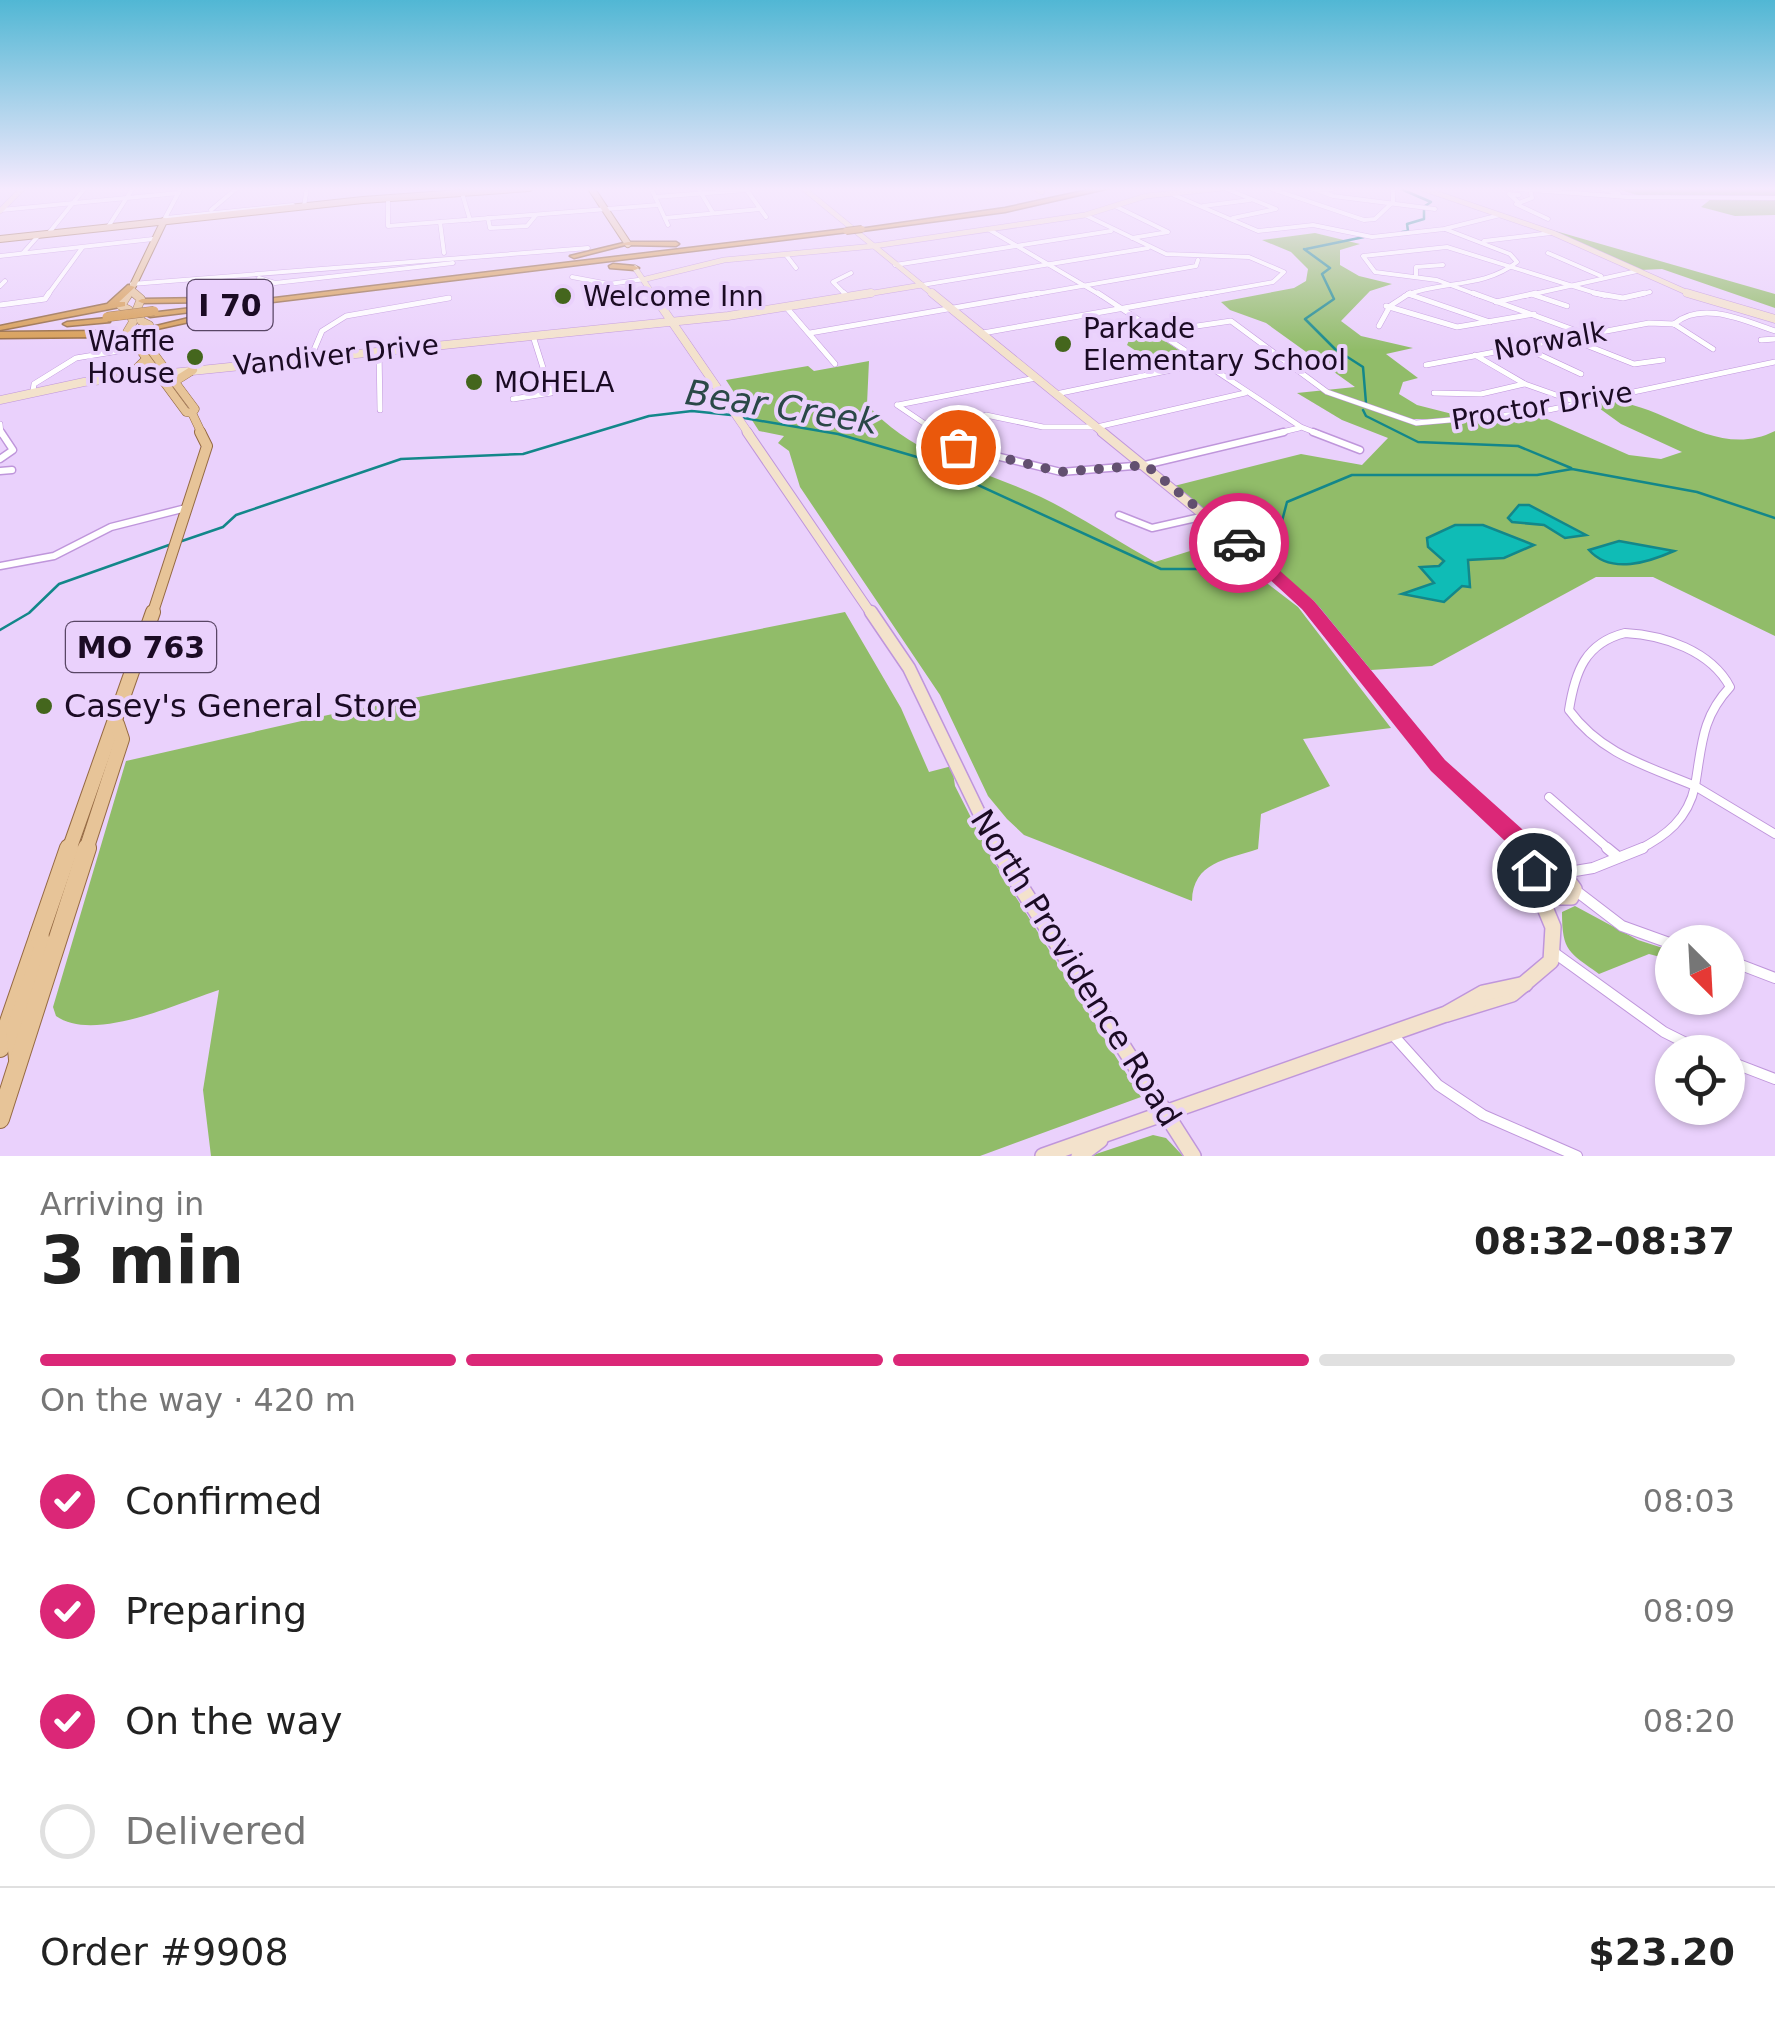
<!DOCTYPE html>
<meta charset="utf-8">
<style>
:root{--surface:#fff;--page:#f6f6f6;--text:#222;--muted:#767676;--line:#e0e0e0;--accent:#db2777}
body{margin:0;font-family:"DejaVu Sans",sans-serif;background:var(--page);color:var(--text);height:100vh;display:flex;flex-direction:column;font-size:38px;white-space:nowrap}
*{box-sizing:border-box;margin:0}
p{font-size:32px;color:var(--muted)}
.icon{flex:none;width:55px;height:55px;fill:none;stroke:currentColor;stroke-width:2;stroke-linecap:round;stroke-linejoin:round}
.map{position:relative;height:1156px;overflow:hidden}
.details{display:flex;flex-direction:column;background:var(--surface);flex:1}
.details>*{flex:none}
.needle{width:65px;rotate:156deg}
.controls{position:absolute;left:1655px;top:925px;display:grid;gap:20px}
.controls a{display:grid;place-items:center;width:90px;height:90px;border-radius:50%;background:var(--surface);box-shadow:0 2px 8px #0004;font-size:50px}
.pin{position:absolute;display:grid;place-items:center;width:85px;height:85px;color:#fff;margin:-42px;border:5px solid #fff;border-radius:50%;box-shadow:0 2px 10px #0007}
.courier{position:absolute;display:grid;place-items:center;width:100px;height:100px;margin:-50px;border:8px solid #db2777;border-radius:50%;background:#fff;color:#222;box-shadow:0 2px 12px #0007}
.summary em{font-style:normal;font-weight:700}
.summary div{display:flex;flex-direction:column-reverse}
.summary{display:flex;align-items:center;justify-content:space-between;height:170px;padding:0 40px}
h1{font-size:65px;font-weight:700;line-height:75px}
.bar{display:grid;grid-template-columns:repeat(4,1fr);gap:15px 10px;align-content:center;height:120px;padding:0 40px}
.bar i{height:12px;border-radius:8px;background:var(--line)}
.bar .on{background:var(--accent)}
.bar p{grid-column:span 4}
.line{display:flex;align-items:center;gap:25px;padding:0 40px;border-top:2px solid var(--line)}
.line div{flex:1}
ol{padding:0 40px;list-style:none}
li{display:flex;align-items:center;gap:30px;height:110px}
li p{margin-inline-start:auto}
li .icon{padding:10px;border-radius:50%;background:var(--accent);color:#fff;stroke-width:4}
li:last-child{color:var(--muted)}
li i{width:55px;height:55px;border:5px solid var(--line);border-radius:50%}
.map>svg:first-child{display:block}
</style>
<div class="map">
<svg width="1775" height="1156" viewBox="0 0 1775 1156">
<rect width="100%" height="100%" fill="#ead1fc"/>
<g fill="#91bc69">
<polygon points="1614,188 1775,188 1775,215 1735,216 1701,207 1711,199 1707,196 1637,195"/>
<polygon points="1538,226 1775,294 1775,308 1662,269 1640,270"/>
<path d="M1315,233L1360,244L1340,250V265L1359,276L1392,284L1370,291L1341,321L1361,336L1413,348L1386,354L1418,378L1403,382L1399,394L1417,405L1472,419H1409L1343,400L1416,423L1538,415L1629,455L1661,459L1682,452L1621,424L1592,403C1655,390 1709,464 1775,431V636L1653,577H1596L1432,666L1371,670L1314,601L1174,486L1301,454L1362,465L1388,438L1342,420L1297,393L1355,387L1266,323L1230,310L1221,302L1294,288L1306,281L1308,269L1291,252L1262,240Z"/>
<polygon points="1153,333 1198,363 1160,371 1162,368 1127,345 1131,336"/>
<path d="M869,361L867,404C913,458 980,468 1041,497C1080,516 1117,541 1155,562L1225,540L1248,560L1251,571L1298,607L1391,728L1303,739L1330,786L1261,814L1258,849C1226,860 1193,862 1192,901L1024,835L1007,819L988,796L940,695L800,487L789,451L778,443L784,436L759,431L726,380L808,366L814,371Z"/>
<path d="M845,612L901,708L929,772L952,766L955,786L992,859L1141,1097L980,1156H211L203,1090L219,990C178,1003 94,1043 56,1016L53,1007L126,761L328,715Z"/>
<path d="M1575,906L1638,940L1672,951V960L1649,954L1599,974C1569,952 1562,952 1562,912Z"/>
<polygon points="1153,1135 1166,1138 1183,1156 1090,1156"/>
</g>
<g fill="#0fbcb6" stroke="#13878a" stroke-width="2.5">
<polygon points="1519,505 1529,505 1586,535 1565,538 1544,525 1512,522 1508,518"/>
<polygon points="1455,525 1483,525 1534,545 1504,558 1468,560 1470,587 1462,586 1444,602 1402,594 1434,583 1420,567 1439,566 1444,561 1428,547 1427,538"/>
<path d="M1619,541L1674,551C1649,562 1611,575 1589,550Z"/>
</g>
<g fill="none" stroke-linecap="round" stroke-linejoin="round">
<g stroke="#13878a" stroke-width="2.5">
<polyline points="1401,189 1431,202 1425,206"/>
<polyline points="1402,232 1408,231 1407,224 1424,219 1424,210"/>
<polyline points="1304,249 1330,268 1322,274 1334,299 1305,319 1335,349 1363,367 1366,403"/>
<polyline points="1306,249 1364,237"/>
<polyline points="1363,410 1366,416 1418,442 1518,446 1571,468"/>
<polyline points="744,418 838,434 917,457 1161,569 1202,569 1282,521 1287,502 1352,475 1537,475 1572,469 1697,492 1775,518"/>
<polyline points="182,541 223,527 236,515 401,459 523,454 649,416 692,411 731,415"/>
<polyline points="0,630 29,613 59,584 169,545"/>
</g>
<g stroke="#bf96db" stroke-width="5">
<g id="street-far4">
<polyline points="651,188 668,225"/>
<polyline points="698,188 713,213"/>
<polyline points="1224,188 1276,209 1233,218"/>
<polyline points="1269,188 1364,220 1375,219 1393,202 1393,188"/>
<polyline points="1311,188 1333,196 1435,209"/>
<polyline points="1504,188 1627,197 1775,198"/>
<polyline points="1601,188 1619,194"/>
<polyline points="746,189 766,217"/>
<polyline points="1321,191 1336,188"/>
<polyline points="462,193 470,220"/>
<polyline points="1531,193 1532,198 1516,204 1548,219"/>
<polyline points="1174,195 1258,231 1313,225 1372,237 1444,229 1500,215"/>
<polyline points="1519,195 1509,194 1519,203"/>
<polyline points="655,197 747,190"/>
<polyline points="388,198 388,226 658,205"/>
<polyline points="304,206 307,188"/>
<polyline points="1115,206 1168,232 1132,238"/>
<polyline points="1203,206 1250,200"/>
<polyline points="1,210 179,193"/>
<polyline points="211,210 237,188"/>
<polyline points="1085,215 1166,254 1249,257 1284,272 1273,282 1195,296"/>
<polyline points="165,218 181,188"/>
<polyline points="166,218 293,205"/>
<polyline points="488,218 490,228 527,226 536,215"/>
<polyline points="665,218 760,209"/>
<polyline points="440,222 444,253"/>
<polyline points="108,227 133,188"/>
<polyline points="988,229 1102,296"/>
<polyline points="48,234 85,188"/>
<polyline points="1484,241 1551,233"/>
<polyline points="23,253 39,235"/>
<polyline points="1548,253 1601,276"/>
<polyline points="786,255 796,268"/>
<polyline points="0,256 153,239"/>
<polyline points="895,265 1111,231"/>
<polyline points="1416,275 1416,267 1443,265"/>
<polyline points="572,277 609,284 645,279"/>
<polyline points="259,278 275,283 453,263"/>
<polyline points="132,284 588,248"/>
<polyline points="922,285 1148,248"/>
<polyline points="0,286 5,281"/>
<polyline points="1408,294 1413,296"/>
<polyline points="47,296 82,248"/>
<polyline points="847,296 833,282 851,273"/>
<polyline points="1025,296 1196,266 1198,260"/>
<path d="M1404,296C1442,280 1483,289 1517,262L1510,254L1445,229"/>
<polyline points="1480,296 1437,280 1375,272 1363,256 1447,247 1605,296"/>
<polyline points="1525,296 1637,271"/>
<polyline points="1633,296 1650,292"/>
</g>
</g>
<g stroke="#bf96db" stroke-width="6">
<g id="street-far3">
<polyline points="844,293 848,297"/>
<polyline points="1098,293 1301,427 1319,434"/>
<polyline points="1473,293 1585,334"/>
<polyline points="1594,293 1623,298 1645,293"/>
<polyline points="1408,294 1490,322"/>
<polyline points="1534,295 1567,306"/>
<polyline points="1496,302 1536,293"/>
<polyline points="0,305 45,299 49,293"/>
<polyline points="1386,306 1457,327 1534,314"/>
<polyline points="786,307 835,364"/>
<path d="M1674,324C1702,300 1745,321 1775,331"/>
<polyline points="1674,324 1713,349"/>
<polyline points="1379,326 1390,306 1410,293"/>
<polyline points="1156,332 1231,321 1327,392 1416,423 1539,412 1775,362"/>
<polyline points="810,333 1039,293"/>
<polyline points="983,333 1209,293"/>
<polyline points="1568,338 1634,364 1663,360"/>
<polyline points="1761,340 1775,339"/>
<polyline points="1521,346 1581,374"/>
<polyline points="379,350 380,410"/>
<polyline points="1475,355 1525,384 1576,402"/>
<polyline points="311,357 322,331 346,316 449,298"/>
<polyline points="1426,365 1649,323 1674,324"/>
<polyline points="33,391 34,384 76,358 137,348"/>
<polyline points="1434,393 1481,394 1524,384"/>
<polyline points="1056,394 1200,364"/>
<polyline points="513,399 551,393 533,336"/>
<polyline points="897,405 940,434"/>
<polyline points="898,405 1036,378"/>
<polyline points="986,415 1043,427 1097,427 1245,393"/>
<polyline points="0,424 1,434"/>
<polyline points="1274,434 1299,428"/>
</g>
</g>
<g stroke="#bf96db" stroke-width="9">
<g id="street-far2">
<polyline points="936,432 959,447 1061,472 1145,465 1284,432"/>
<polyline points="1313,432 1360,450"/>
<polyline points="0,459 13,450 1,432"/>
<polyline points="0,471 12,470"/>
<polyline points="1119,515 1152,528 1205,516"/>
<polyline points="0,566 54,556 111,527 186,508"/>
</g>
</g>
<g stroke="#bf96db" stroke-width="10">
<g id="street-far1">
<path d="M1625,633C1664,635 1711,651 1730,687C1701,718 1702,746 1695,786C1647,766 1601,754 1569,710C1575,672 1585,643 1625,633Z"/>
<polyline points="1695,786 1775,834"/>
<polyline points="1549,797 1610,850"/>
<path d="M1638,850C1666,836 1688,819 1695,786"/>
</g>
</g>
<g stroke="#bf96db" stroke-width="12">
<g id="street">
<polyline points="1607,848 1618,857"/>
<polyline points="1563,873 1593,868 1643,848"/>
<polyline points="1575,890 1622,926 1672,944"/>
<polyline points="1556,954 1664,1032 1704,1052"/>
<polyline points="1728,960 1775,978"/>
<polyline points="1393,1035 1438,1085 1483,1115 1577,1156"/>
<polyline points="1728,1061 1775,1079"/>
</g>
</g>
<g stroke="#bf96db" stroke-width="6">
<g id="secondary-far4">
<polyline points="803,188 935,296"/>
<polyline points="1034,188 1042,192"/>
<polyline points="1421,188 1553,233 1695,296"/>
<polyline points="0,211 23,188"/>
<polyline points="635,268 654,296"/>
<polyline points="646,279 724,260 874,246 1085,215 1146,196 1224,188"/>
<polyline points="855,296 922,285"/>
</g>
</g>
<g stroke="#bf96db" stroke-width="9">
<g id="secondary-far3">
<polyline points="652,293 749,434"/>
<polyline points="932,293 1105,434"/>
<polyline points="1687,293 1775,319"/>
<polyline points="0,400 84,382 728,316 871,293"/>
</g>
</g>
<g stroke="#bf96db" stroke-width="11">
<g id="secondary-far2">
<polyline points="747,432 872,615"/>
<polyline points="1102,432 1258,559 1316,615"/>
</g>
</g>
<g stroke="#bf96db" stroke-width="15">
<g id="secondary-far1">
<polyline points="871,612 909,668 997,850"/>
<polyline points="1314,612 1438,765 1533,850"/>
</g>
</g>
<g stroke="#bf96db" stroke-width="18">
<g id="secondary">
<polyline points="996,848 1193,1156"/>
<polyline points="1531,848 1557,871"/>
<polyline points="1447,1014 1512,994 1551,961 1553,927 1531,874 1543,867 1563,874 1574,889 1571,897 1552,897 1539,889"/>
<polyline points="1043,1156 1446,1014 1483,993 1525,984"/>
<polyline points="1079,1156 1100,1140"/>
</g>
</g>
<g stroke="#956a43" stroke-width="8">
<g id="primary-far4">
<polyline points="591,188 628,244"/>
<polyline points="0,239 363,200 529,188"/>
<polyline points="130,290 137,296"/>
<polyline points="128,296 164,221"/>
</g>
</g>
<g stroke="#956a43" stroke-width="9">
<g id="primary-far3">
<polyline points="129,293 121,306 129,310 133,322 127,332 186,412 192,413"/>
<polyline points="134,293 141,299 137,309 141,321 149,325 145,335 148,346 195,409 192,413 202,434"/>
<polyline points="109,379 133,372 144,361"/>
<polyline points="174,382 193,370"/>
</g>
</g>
<g stroke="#956a43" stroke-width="12">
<polyline id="primary-far2" points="152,615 207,446 200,432"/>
</g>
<g stroke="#956a43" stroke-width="16">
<g id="primary-far1">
<polyline points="69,850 153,612"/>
<polyline points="86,850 122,739 117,724"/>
</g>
</g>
<g stroke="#956a43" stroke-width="20">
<g id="primary">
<polyline points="0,1048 69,848"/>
<polyline points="18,1059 15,1031 43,949 39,935"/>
<polyline points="0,1119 87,848"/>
</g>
</g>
<g stroke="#956a43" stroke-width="3">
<g id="highway">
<polygon points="1097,188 1110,188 1005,212 862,231 859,229 1005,208"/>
<polygon points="846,229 848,230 848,232 150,317 146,315 150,313"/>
<polygon points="628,242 676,242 679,244 676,246 625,245 574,258 570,256"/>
<polygon points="613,264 635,266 639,268 635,270 610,268 609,266"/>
<polygon points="128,285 135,287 119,302 125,302 125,306 0,330 0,326 107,304"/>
<polygon points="209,298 213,300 212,302 142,303 138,301 142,299"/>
<polygon points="209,313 212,313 212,317 148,331 144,329"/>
<polygon points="107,318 110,318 110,322 67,326 63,324 67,322"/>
<polygon points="103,331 135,339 131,342 103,337 0,338 0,332"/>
</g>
</g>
<use href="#street-far4" stroke="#fff" stroke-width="4"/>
<use href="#street-far3" stroke="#fff" stroke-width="5"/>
<use href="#street-far2" stroke="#fff" stroke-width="6"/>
<use href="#street-far1" stroke="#fff" stroke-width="8"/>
<use href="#street" stroke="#fff" stroke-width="10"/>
<use href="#secondary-far4" stroke="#f3e2cc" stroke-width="5"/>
<use href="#secondary-far3" stroke="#f3e2cc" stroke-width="8"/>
<use href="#secondary-far2" stroke="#f3e2cc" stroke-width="9"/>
<use href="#secondary-far1" stroke="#f3e2cc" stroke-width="12"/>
<use href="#secondary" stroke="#f3e2cc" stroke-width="15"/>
<use href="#primary-far4" stroke="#e7c498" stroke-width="6"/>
<use href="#primary-far3" stroke="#e7c498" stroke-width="8"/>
<use href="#primary-far2" stroke="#e7c498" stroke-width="10"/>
<use href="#primary-far1" stroke="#e7c498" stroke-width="14"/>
<use href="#primary" stroke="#e7c498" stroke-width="18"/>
<use href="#highway" fill="#d79d54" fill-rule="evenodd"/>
<g stroke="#956a43" stroke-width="8" stroke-linecap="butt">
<polyline id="highway-bridge-far1" points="846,231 862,229"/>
</g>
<g stroke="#956a43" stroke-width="10" stroke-linecap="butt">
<polyline id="highway-bridge" points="107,317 154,311"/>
</g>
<use href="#highway-bridge-far1" stroke="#d79d54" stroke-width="6"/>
<use href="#highway-bridge" stroke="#d79d54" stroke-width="9"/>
</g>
<linearGradient id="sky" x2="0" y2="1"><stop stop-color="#51b7d4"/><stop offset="0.54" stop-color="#f6eafe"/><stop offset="1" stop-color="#f6eafe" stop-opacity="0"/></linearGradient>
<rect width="1775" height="350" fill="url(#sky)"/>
<polygon fill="#db2777" points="1234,540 1245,540 1314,601 1445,760 1522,829 1536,846 1545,870 1542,877 1525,877 1506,842 1431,771 1302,609 1234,547"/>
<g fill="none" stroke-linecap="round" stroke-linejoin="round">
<polyline stroke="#635070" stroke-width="10" stroke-dasharray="0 18" points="958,447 1061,472 1146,465 1239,543"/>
</g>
<g fill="#44661d" stroke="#ead1fc" stroke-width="4">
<circle cx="563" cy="296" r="10"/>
<circle cx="1063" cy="344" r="10"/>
<circle cx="195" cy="357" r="10"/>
<circle cx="474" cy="382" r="10"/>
<circle cx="44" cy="706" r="10"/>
</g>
<g text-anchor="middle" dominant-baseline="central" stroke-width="8" stroke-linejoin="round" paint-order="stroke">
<g font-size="28" fill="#1b0b24" stroke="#ead1fc" text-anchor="start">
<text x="583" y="296">Welcome Inn</text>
<text x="1083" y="328">Parkade<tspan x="1083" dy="32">Elementary School</tspan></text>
<text x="175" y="341" text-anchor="end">Waffle<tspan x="175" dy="32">House</tspan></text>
<text x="494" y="382">MOHELA</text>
</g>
<g font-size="28" fill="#1b0b24" stroke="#ead1fc">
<text transform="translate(1550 341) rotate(-10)">Norwalk</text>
<text transform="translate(336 355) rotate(-6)">Vandiver Drive</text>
<text transform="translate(1542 406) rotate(-9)">Proctor Drive</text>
</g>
<g fill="#ead1fc" stroke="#594665" stroke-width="2.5">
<rect x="187.5" y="280" width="85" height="50" rx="8"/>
<rect x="66" y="622" width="150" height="50" rx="8"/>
</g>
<g font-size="30" font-weight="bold" fill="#1b0b24">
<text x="230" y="305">I 70</text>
<text x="141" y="647">MO 763</text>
</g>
<g font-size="32" fill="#1b0b24" stroke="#ead1fc" text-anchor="start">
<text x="64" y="706">Casey's General Store</text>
</g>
<g font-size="32" fill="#1b0b24" stroke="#ead1fc">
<text transform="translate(1076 968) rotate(58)">North Providence Road</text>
</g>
<g font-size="35" font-style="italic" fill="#2a4847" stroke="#ead1fc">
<text transform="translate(782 407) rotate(9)">Bear Creek</text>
</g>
</g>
</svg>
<div class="controls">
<a><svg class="needle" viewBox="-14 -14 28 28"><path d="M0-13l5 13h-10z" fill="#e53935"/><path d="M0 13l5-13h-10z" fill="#767676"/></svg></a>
<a><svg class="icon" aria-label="locate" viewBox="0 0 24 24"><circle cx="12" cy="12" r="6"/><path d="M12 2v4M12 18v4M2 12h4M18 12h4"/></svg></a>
</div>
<div class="pin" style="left:958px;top:447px;background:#ea580c"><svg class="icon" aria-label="bag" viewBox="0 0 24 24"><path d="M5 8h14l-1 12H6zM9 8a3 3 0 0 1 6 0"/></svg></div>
<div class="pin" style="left:1534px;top:870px;background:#1f2937"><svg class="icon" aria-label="home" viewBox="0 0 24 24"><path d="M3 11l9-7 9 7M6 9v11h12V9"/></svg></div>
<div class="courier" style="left:1239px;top:543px"><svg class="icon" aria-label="car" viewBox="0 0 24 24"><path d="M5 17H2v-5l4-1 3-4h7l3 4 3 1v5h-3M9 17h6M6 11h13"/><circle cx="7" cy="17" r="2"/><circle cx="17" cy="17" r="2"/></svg></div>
</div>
<section class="details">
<div class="summary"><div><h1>3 min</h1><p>Arriving in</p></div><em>08:32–08:37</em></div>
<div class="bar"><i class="on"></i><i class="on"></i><i class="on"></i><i></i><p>On the way · 420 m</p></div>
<ol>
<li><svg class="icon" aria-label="check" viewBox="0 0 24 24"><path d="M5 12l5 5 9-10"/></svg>Confirmed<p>08:03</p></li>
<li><svg class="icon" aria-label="check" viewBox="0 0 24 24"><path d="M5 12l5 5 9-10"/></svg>Preparing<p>08:09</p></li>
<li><svg class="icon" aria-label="check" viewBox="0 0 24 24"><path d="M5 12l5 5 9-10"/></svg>On the way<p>08:20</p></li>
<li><i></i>Delivered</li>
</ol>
<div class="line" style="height:130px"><div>Order #9908</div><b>$23.20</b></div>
</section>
